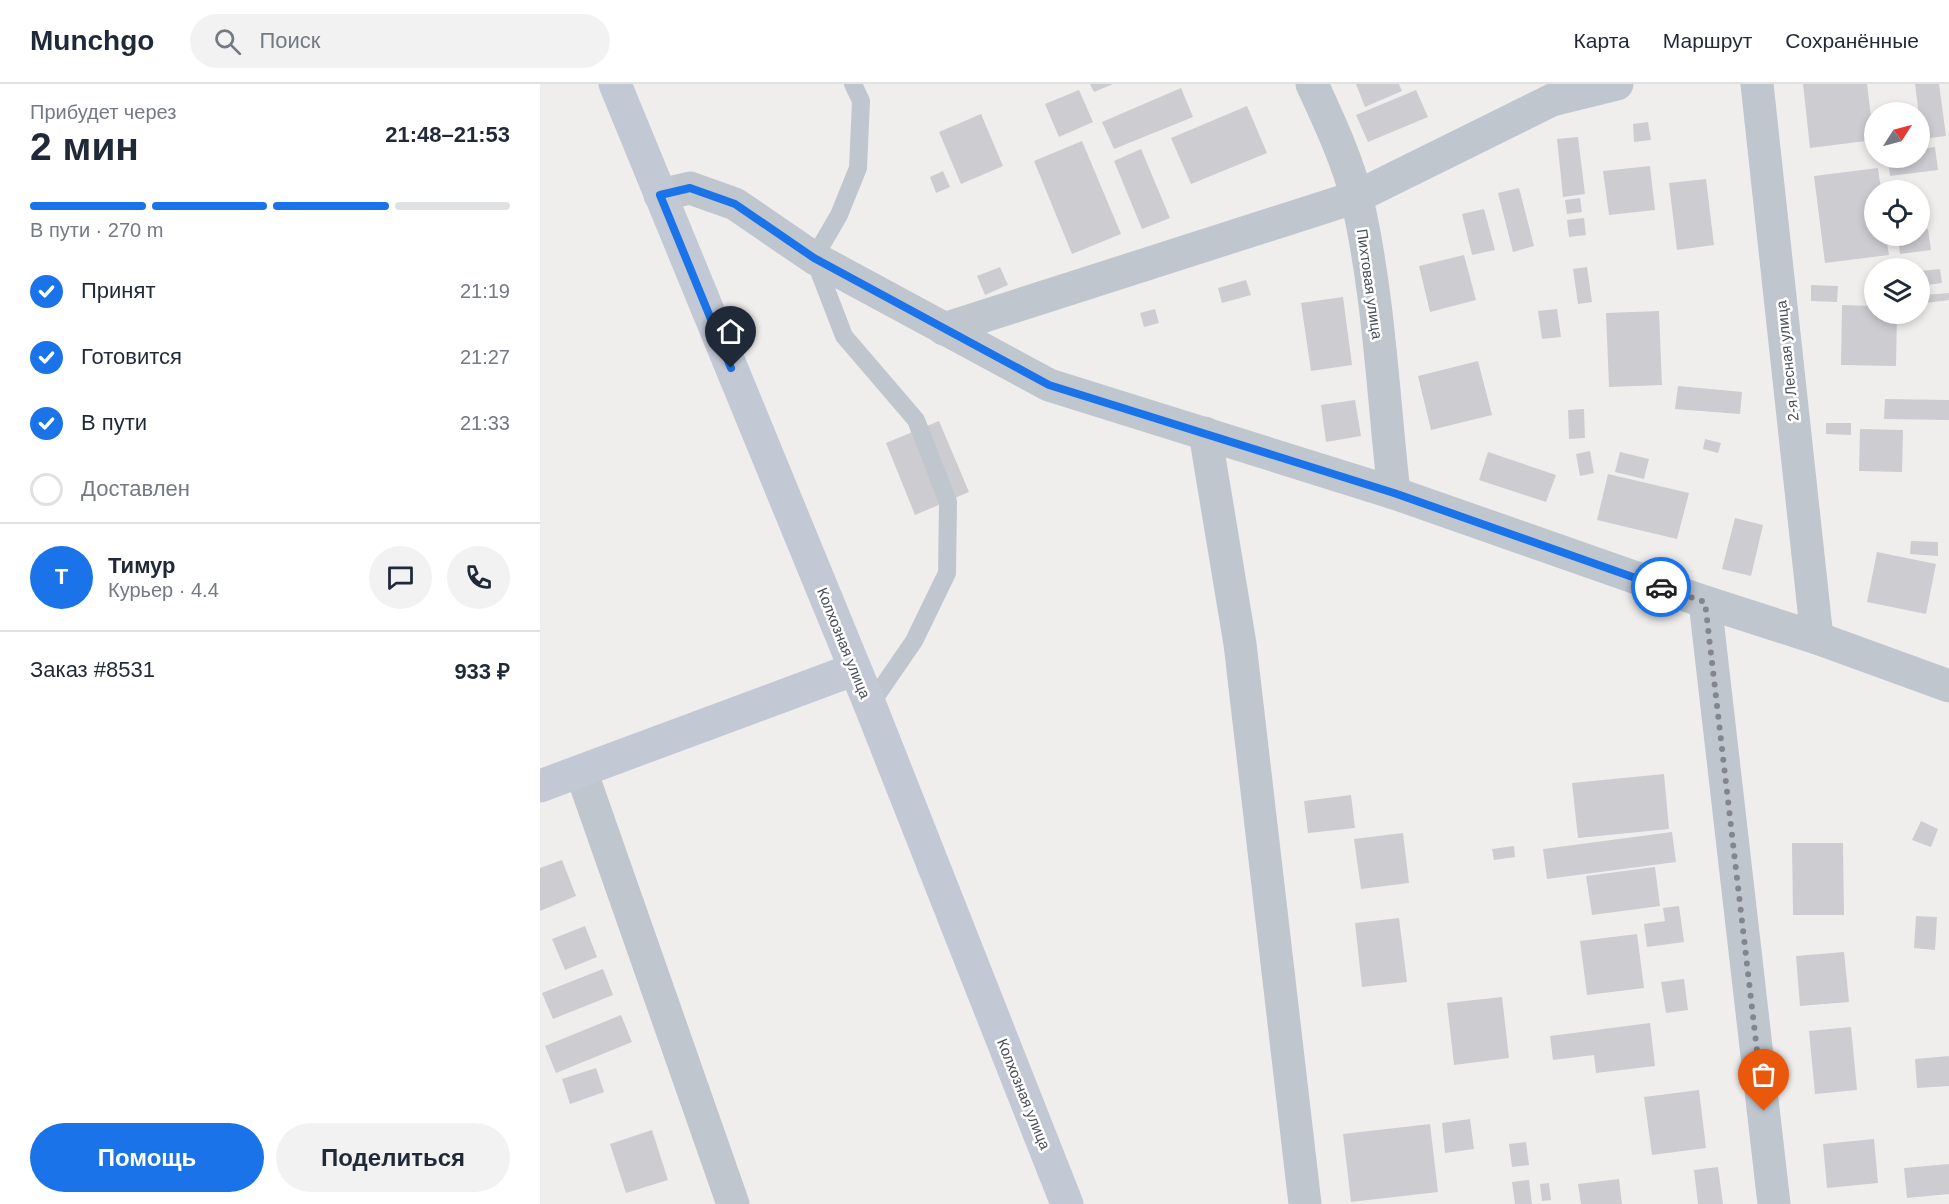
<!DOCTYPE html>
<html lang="ru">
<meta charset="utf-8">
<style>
:root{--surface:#fff;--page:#f2f2f3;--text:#1f2937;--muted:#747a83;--line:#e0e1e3;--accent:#1a73e8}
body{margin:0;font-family:Arial,sans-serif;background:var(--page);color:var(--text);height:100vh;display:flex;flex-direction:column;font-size:22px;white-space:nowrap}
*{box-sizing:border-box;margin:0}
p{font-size:20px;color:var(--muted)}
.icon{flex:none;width:33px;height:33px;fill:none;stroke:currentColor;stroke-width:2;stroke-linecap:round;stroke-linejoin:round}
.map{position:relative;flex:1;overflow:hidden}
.details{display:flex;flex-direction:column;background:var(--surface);width:540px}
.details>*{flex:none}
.needle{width:39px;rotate:54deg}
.tools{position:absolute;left:1324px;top:18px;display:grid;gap:12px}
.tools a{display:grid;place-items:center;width:66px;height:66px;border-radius:50%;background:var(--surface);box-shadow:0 3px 9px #0003;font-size:30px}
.pin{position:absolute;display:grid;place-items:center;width:51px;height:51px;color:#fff;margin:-62px -26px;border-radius:50% 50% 50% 0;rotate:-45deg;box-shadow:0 0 6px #0007}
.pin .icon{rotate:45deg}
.courier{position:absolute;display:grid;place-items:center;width:60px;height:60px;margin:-30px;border:4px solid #1a73e8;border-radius:50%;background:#fff;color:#222;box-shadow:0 2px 8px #0007}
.overview em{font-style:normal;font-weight:600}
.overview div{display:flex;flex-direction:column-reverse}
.overview{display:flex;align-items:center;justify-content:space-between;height:102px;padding:0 30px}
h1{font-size:39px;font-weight:600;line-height:45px}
.bar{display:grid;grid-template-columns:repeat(4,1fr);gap:9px 6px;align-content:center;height:72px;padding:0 30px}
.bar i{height:8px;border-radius:4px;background:var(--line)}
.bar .current{background:var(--accent)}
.bar p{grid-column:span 4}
.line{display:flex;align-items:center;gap:15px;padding:0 30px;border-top:2px solid var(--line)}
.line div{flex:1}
.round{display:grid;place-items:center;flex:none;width:63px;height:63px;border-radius:32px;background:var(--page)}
ol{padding:0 30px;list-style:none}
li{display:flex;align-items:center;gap:18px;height:66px}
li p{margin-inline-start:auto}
li .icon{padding:6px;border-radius:50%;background:var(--accent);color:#fff;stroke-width:4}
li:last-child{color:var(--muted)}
li i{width:33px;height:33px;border:3px solid var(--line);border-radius:50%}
.action{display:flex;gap:12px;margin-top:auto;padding:12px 30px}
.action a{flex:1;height:69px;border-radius:36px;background:var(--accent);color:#fff;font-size:24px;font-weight:600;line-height:69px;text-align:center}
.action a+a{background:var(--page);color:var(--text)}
header{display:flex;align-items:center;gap:36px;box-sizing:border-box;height:84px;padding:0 30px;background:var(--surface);border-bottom:2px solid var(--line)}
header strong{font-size:28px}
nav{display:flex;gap:33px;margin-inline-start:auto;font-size:21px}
.search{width:420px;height:54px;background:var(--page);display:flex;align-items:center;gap:15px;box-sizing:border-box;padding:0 21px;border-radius:33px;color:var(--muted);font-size:22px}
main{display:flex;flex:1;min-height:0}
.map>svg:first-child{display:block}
</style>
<header>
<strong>Munchgo</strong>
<div class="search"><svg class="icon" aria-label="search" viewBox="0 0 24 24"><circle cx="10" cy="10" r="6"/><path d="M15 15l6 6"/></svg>Поиск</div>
<nav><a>Карта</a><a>Маршрут</a><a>Сохранённые</a></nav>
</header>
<main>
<section class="details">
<div class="overview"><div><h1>2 мин</h1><p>Прибудет через</p></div><em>21:48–21:53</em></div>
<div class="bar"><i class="current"></i><i class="current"></i><i class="current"></i><i></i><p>В пути · 270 m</p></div>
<ol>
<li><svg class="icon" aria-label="check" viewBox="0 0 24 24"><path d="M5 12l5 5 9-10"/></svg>Принят<p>21:19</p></li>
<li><svg class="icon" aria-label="check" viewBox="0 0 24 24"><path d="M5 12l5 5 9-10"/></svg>Готовится<p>21:27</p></li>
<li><svg class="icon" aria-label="check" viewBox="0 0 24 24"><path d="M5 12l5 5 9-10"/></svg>В пути<p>21:33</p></li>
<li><i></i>Доставлен</li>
</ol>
<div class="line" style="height:108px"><b class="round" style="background:var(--accent);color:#fff">Т</b><div><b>Тимур</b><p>Курьер · 4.4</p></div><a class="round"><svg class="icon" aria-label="chat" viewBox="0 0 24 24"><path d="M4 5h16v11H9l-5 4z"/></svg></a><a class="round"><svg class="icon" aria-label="phone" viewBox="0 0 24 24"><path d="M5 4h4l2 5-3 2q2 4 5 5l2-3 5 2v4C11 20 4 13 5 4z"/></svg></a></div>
<div class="line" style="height:78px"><div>Заказ #8531</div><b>933 ₽</b></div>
<div class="action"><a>Помощь</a><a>Поделиться</a></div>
</section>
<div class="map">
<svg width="1409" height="1120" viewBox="0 0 1409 1120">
<rect width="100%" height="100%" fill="#f0eeed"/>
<g fill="#ccccd1">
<polygon points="550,0 573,0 554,8"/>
<polygon points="816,0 859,0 862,7 825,23"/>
<polygon points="1263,0 1327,0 1334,56 1270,64"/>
<polygon points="1375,0 1399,0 1406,52 1382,55"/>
<polygon points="641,4 653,33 574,65 562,38"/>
<polygon points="539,6 553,38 519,53 505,20"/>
<polygon points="876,6 888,33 828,58 816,31"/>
<polygon points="707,22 727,69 651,100 631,54"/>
<polygon points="441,30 463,82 421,100 399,48"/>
<polygon points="1108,38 1111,56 1094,58 1093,40"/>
<polygon points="1038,53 1045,110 1023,113 1017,55"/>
<polygon points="542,57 581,150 532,170 494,77"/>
<polygon points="1395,63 1398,86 1350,92 1348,74 1380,74 1380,65"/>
<polygon points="601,65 630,134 602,145 574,77"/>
<polygon points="1110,82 1115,126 1069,131 1063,87"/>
<polygon points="1338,84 1341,106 1335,106 1335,152 1346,152 1349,171 1285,179 1274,92"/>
<polygon points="403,87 410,103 396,109 390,93"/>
<polygon points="1166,95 1174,161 1137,166 1129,99"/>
<polygon points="979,104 994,162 973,168 958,109"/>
<polygon points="1040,114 1042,128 1027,130 1025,116"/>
<polygon points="944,125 955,166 932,171 922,130"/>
<polygon points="1044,134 1046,151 1029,153 1027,136"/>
<polygon points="1388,145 1391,166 1360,170 1358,152 1380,152 1380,147"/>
<polygon points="924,171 936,216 890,228 879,182"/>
<polygon points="460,183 468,201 445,211 437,192"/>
<polygon points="1047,183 1052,218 1038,220 1033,185"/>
<polygon points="1400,185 1402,199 1380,202 1380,187"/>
<polygon points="706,196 711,211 682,219 678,204"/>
<polygon points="1271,201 1298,202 1297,218 1271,217"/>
<polygon points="1409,209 1409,216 1385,219 1384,211"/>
<polygon points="803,213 812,281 771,287 761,219"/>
<polygon points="1302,221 1335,222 1335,230 1357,230 1356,282 1301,281"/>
<polygon points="615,225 619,239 604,243 600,229"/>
<polygon points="1017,225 1021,253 1002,255 998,227"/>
<polygon points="1119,227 1122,301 1069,303 1066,229"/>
<polygon points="938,277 952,331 891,346 878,292"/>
<polygon points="1138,302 1202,308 1200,330 1135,325"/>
<polygon points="1345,315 1409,316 1409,336 1344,335"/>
<polygon points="815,316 821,352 786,358 781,321"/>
<polygon points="1044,325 1045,354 1029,355 1028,326"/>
<polygon points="399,337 429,408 375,431 346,359"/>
<polygon points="1286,339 1311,339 1311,351 1286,350"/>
<polygon points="1320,345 1363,346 1362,388 1319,387"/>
<polygon points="1165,355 1181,359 1178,369 1163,365"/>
<polygon points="1050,367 1054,389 1040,392 1036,370"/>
<polygon points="948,368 1016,391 1006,418 939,396"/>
<polygon points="1080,368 1109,375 1104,395 1075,388"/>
<polygon points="1068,390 1149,409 1137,455 1057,436"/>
<polygon points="1195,434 1223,441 1211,492 1182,485"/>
<polygon points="1371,457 1398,458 1398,472 1370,470"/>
<polygon points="1337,468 1396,480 1386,530 1327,518"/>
<polygon points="1124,690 1129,745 1038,754 1032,699"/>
<polygon points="811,711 815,744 768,749 764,717"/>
<polygon points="1381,737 1398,745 1391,763 1372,756"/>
<polygon points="1132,748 1136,778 1007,795 1003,765"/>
<polygon points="863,749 869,799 821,805 814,755"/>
<polygon points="1252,759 1303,759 1304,831 1253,831"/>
<polygon points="974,762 975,773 954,776 952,765"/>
<polygon points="22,776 36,812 0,827 0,784"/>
<polygon points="1115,783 1120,822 1052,831 1046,792"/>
<polygon points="1139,822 1144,858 1107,863 1104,840 1125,837 1123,824"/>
<polygon points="1376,832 1397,833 1395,866 1374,864"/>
<polygon points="859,834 867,898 822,903 815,839"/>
<polygon points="45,842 57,873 25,886 12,855"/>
<polygon points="1097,850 1104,904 1047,911 1040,857"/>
<polygon points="1304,868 1309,918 1260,922 1256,872"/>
<polygon points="63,885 73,911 13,935 2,909"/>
<polygon points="1144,895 1148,926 1126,929 1121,898"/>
<polygon points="962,913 969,974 914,981 907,919"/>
<polygon points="81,931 92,958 16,989 5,962"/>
<polygon points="1110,939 1115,982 1056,989 1054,971 1013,976 1010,952"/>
<polygon points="1311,943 1317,1006 1275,1010 1269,947"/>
<polygon points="1409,972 1409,1002 1377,1004 1375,975"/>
<polygon points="56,984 64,1008 30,1020 22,995"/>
<polygon points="1159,1006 1166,1064 1112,1071 1104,1013"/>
<polygon points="930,1035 934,1065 905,1069 902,1039"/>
<polygon points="890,1040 898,1108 811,1118 803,1050"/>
<polygon points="112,1046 128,1096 86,1109 70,1060"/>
<polygon points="1334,1055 1338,1099 1287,1104 1283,1060"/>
<polygon points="986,1058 989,1081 972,1083 969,1060"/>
<polygon points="1409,1080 1409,1110 1367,1114 1364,1084"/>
<polygon points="1178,1083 1183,1120 1158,1120 1154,1086"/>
<polygon points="1079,1095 1082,1120 1041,1120 1038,1100"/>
<polygon points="989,1096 992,1120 975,1120 972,1098"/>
<polygon points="1009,1099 1011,1116 1002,1117 1000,1100"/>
</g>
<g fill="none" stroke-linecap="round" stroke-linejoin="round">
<polyline stroke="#c0c6ce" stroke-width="18" points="313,0 321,17 318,84 299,131 274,174 304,252 376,336 408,418 407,489 374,557 330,621"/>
<g stroke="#c0c6ce" stroke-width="33">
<path d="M772,0C789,37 807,75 817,115C839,211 843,311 854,409"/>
<polyline points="1217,0 1277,554"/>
<polyline points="120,111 150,104 195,120 274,174 509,301 854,409 1165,518 1277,554 1409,602"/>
<polyline points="404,245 816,113 1012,16 1077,0"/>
<polyline points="665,349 700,560 765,1120"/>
<polyline points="1165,518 1234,1120"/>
<polyline points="41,687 193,1120"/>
</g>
<g stroke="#c2c8d4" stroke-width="33">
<polyline points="75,0 330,621 527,1120"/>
<polyline points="0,702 315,585"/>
</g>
</g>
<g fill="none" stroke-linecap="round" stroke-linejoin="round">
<polyline stroke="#83868c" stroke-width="6" stroke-dasharray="0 10.8" points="1121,503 1165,518 1224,1027"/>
<polyline stroke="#1a73e8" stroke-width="8" points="191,284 120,111 150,104 195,120 274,174 509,301 854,409 1121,503"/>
</g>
<g text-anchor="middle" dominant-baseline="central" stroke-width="5" stroke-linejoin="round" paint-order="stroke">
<g font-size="15" fill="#484e58" stroke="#fff">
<text transform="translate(830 200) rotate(82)">Пихтовая улица</text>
<text transform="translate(1247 277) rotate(-96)">2-я Лесная улица</text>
<text transform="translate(304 559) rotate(68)">Колхозная улица</text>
<text transform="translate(484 1010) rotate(68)">Колхозная улица</text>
</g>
</g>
</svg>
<div class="tools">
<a><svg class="needle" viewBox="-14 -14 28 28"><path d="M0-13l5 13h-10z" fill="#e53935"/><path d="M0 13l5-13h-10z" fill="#747a83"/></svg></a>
<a><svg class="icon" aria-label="locate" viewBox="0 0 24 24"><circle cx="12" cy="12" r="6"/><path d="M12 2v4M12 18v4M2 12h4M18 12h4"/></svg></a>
<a><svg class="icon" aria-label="layers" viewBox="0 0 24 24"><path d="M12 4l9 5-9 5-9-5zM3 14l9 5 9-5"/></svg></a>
</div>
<div class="pin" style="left:1224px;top:1027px;background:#ea580c"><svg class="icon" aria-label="bag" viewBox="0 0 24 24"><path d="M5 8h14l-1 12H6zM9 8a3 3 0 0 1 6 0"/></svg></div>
<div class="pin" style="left:191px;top:284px;background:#1f2937"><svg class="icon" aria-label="home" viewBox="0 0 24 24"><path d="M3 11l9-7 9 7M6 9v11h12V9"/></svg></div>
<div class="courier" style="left:1121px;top:503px"><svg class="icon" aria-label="car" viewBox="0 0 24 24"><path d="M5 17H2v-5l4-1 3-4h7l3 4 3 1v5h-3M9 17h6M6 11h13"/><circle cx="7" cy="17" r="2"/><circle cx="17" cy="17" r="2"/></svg></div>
</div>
</main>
